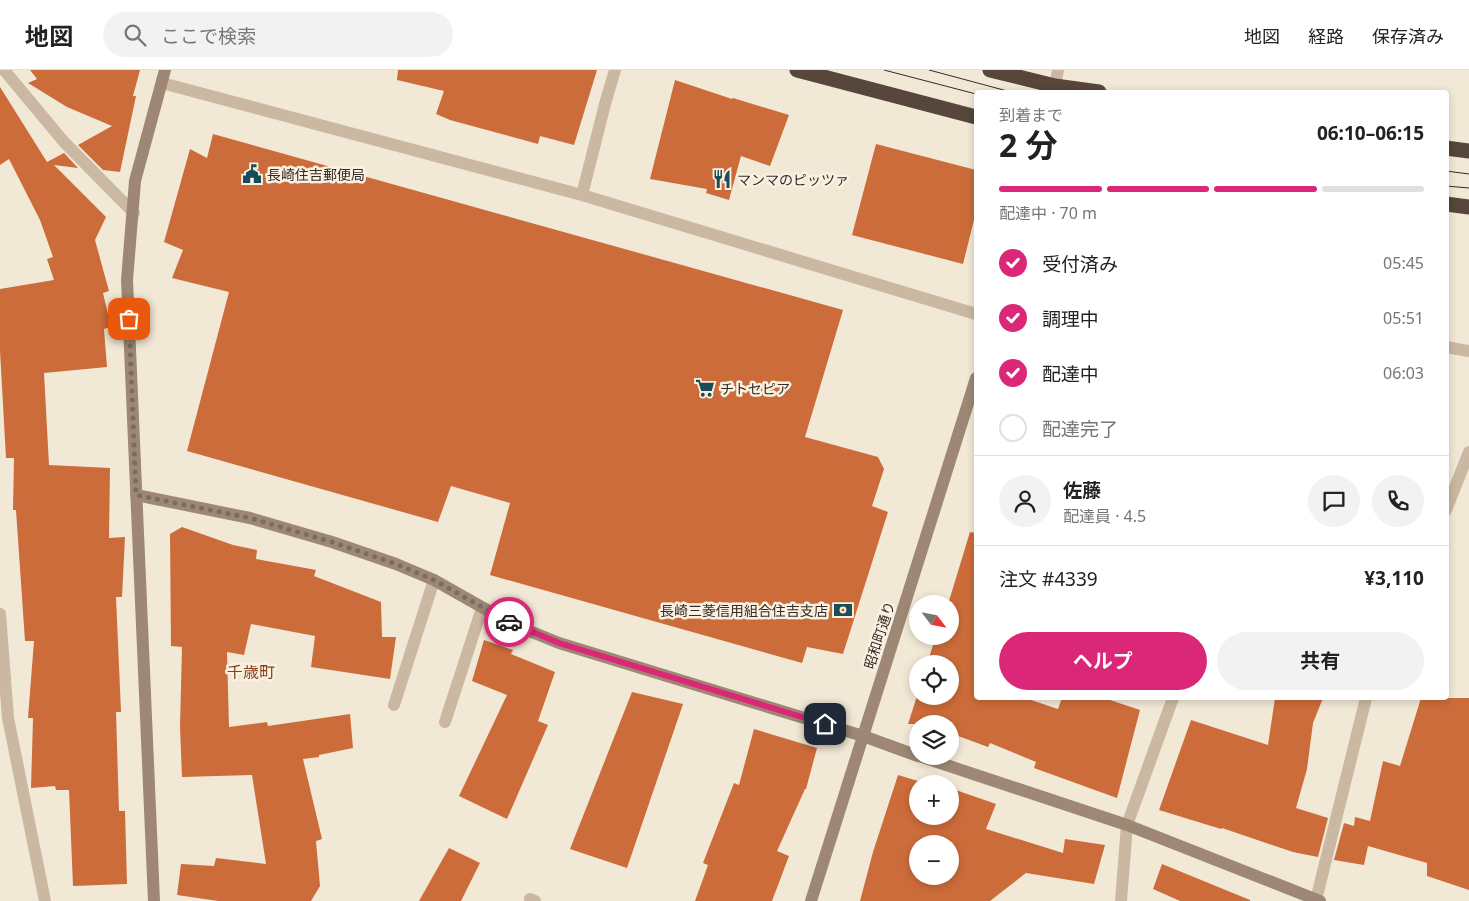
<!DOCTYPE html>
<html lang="ja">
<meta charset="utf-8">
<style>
:root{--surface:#fff;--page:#f2f2f2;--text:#222;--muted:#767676;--line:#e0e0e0;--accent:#db2777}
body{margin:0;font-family:"Noto Sans","Noto Sans JP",sans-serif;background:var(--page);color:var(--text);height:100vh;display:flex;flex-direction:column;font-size:19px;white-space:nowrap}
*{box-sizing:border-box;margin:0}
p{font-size:16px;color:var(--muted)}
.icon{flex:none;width:28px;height:28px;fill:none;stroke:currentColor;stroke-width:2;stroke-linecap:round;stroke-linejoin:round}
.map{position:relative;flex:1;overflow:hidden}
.drawer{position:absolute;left:974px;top:20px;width:475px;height:610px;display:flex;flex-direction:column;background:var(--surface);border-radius:5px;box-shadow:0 2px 8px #0003}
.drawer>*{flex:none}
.needle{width:32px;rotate:122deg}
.tools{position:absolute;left:909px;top:525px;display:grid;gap:10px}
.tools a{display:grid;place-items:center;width:50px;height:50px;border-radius:50%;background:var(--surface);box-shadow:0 2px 8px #0003;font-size:25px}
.pin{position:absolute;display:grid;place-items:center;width:42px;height:42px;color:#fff;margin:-21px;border-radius:10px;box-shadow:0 2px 8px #0006}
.courier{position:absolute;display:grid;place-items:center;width:50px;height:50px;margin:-25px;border:4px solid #db2777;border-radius:50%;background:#fff;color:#222;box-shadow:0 1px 6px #0007}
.head em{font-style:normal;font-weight:700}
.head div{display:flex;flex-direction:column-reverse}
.head{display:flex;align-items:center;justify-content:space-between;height:85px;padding:0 25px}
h1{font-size:32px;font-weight:700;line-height:38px}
.bar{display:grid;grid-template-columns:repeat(4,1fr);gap:8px 5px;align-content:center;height:60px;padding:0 25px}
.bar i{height:6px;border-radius:4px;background:var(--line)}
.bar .selected{background:var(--accent)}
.bar p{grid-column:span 4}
.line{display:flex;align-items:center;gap:12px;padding:0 25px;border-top:1px solid var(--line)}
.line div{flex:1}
.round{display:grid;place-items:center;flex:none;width:52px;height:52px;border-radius:26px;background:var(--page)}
ol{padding:0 25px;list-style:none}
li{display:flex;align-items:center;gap:15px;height:55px}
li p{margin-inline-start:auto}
li .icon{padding:5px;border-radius:50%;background:var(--accent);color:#fff;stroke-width:4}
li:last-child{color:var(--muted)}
li i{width:28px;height:28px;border:2px solid var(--line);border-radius:50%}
.button{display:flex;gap:10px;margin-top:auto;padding:10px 25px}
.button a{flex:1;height:58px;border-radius:30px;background:var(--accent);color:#fff;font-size:20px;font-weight:700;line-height:58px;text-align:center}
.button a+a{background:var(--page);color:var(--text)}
header{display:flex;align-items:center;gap:30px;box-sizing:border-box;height:70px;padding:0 25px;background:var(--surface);border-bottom:1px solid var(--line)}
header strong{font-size:24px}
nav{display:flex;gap:28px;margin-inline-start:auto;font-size:18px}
.search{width:350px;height:45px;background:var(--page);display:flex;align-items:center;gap:12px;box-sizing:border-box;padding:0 18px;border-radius:28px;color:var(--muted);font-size:19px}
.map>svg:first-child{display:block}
</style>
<header>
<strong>地図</strong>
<div class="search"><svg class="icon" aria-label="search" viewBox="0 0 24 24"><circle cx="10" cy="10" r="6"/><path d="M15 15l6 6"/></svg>ここで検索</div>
<nav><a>地図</a><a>経路</a><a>保存済み</a></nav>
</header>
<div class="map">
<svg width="1469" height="831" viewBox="0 0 1469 831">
<rect width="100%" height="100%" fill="#f2e8d6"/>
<g fill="#cc6c3a" fill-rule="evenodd">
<polygon points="30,0 140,0 133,26 136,26 120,102 103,100 78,75 112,56 67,37 28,13 37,9"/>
<polygon points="398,0 597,0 574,75 540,66 538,74 450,50 436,44 444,21 397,10"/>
<polygon points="675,10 732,29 733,28 789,45 770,96 741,86 729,130 706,123 707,119 650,109"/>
<polygon points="0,17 47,92 64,83 78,98 54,95 106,147 95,170 109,221 103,223 111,257 104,259 107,297 44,303 49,395 110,398 109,468 125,467 122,527 116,527 121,642 116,642 119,741 125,741 127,814 73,816 69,720 56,720 55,716 31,718 33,648 28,648 34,571 25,571 16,440 13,440 14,388 6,388 0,281 0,219 54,210 47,189 53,187 40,150 9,89 0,95"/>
<polygon points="213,64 843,240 805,367 878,387 884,399 872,436 888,442 843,584 807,577 802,593 490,505 510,433 451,416 438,452 187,381 229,222 172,208 183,180 164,172 190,79 207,88"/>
<polygon points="876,74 976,100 976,142 963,194 852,165"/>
<polygon points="182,457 233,475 257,480 256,489 316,500 314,506 381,532 382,567 396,567 390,609 311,597 315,566 251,554 244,585 227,582 229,657 267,652 268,656 350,644 353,678 319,685 319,687 303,689 322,769 316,771 320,816 311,831 218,831 177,825 181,794 214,796 216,788 266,794 252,705 182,707 180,656 182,577 171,576 170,464"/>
<polygon points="970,462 976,463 976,628 1025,628 1058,639 1062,628 1104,628 1140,640 1117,728 1034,698 1036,692 990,673 988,677 950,663 950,654 908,654 918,623 918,626 950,626 950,594 927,594 936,566 950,566 950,534 946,534 947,530 949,531"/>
<polygon points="484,570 513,580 511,584 555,602 538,651 548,655 507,749 459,726 507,625 472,611"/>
<polygon points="632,622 683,634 627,798 570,779"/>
<polygon points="1275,628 1323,628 1313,653 1307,699 1296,738 1328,748 1318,787 1293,782 1222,758 1221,759 1159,740 1191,650 1268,675"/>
<polygon points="1421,628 1469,628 1469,820 1427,806 1427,793 1368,776 1364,795 1334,790 1344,753 1354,756 1355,747 1370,751 1383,691 1400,696"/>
<polygon points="754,659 817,678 806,719 805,719 777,781 789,786 772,831 695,831 708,795 703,793 734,713 739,715"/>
<path d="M898,705L928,714H918V746H950V718L996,734L986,759L1063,783L1065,769L1105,775L1094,814L1026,803L990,831H860L873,782ZM918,774H950V806H918Z"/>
<polygon points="449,778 480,793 461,831 419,831"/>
<polygon points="1162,794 1250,830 1250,831 1180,831 1153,819"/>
</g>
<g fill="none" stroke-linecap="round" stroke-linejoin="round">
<g stroke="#cab8a2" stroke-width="12">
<polyline points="4,0 64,72 134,143"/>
<polyline points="162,13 582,125 976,244"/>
<polyline points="1055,16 1058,0"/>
<polyline points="582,125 605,34 615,0"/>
<polyline points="1446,277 1469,281"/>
<polyline points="1446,440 1469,382"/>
<polyline points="0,544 8,648 45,831"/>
<polyline points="394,635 434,510"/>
<polyline points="445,652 482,538"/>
<polyline points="530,829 535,831"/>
<polyline points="1316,830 1366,628"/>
<polyline points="1121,831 1127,755 1173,628"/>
</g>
<g stroke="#9e8774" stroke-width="12">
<polyline points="136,425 250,448 332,472 396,494 434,510 510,553 559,573 863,666 918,686"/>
<polyline points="919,686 1127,755 1320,831"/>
<polyline points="154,831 127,210 135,111 165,0"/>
<polyline points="811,831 976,308"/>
</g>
<g stroke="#56463b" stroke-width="15">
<polyline points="797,0 976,47"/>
<polyline points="990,0 1055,16 1099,22"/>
<polyline points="1446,78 1469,81"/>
<polyline points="1446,134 1469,137"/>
</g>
<g stroke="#342b25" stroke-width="1">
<polyline points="884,0 976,24"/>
<polyline points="929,0 1011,22"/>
<polyline points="1446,101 1469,104"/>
<polyline points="1446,116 1469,118"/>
</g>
</g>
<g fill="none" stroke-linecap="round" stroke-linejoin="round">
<polyline stroke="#766d63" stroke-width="5" stroke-dasharray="0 9" points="129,249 136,425 250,448 332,472 396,494 434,510 509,552"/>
<polyline stroke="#db2777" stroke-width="6" points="509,552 559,573 825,654"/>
</g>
<defs>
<g id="civic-bare" transform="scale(1.5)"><path d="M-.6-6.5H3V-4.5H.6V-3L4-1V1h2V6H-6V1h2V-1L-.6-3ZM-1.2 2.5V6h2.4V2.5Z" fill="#194d57" stroke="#faf1e3" stroke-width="2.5" paint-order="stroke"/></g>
<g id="restaurant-bare" transform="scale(1.5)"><path d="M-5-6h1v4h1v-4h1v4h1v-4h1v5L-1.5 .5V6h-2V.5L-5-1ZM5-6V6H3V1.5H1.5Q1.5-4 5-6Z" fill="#194d57" stroke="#faf1e3" stroke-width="2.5" paint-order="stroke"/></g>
<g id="supermarket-bare" transform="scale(1.5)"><path d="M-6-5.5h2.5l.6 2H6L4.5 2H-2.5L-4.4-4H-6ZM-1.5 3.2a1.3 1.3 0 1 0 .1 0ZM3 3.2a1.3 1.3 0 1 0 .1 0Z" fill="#194d57" stroke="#faf1e3" stroke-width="2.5" paint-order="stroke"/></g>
<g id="bank-bare" transform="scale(1.5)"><path d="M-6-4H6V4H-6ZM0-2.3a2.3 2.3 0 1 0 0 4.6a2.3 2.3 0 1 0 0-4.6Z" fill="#194d57" stroke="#faf1e3" stroke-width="2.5" paint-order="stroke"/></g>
</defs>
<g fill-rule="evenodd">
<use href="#civic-bare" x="252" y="104"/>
<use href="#restaurant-bare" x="722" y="109"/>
<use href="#supermarket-bare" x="705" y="318"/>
<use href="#bank-bare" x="843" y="540"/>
</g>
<g text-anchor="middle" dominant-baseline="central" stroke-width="5" stroke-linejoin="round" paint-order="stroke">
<g font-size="14" fill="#342b25" stroke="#faf1e3" text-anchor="start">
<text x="267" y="104">長崎住吉郵便局</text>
<text x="737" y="109">マンマのピッツァ</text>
<text x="720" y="318">チトセピア</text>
<text x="828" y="540" text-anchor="end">長崎三菱信用組合住吉支店</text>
</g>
<g font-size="14" fill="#342b25" stroke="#faf1e3">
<text transform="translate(879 565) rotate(-72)">昭和町通り</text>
</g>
<g font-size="16" fill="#873f1a" stroke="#faf1e3">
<text x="251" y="602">千歳町</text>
</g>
</g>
</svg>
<div class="tools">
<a><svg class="needle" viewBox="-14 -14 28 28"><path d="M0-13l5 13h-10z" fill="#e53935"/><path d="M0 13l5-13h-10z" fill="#767676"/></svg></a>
<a><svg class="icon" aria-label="locate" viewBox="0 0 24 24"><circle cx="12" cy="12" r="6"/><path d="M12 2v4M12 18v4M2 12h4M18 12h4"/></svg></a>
<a><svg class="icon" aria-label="layers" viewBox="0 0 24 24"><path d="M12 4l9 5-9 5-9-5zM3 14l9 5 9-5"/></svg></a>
<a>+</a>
<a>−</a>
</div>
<div class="pin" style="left:129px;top:249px;background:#ea580c"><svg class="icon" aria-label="bag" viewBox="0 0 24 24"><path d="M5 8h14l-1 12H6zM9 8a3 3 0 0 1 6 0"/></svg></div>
<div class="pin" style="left:825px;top:654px;background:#1f2937"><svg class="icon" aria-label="home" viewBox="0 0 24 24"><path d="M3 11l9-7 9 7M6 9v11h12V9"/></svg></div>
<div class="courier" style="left:509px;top:552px"><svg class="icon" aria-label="car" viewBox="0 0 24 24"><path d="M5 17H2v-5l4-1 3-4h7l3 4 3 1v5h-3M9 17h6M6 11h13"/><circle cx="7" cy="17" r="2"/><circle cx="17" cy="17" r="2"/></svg></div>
<section class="drawer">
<div class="head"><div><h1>2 分</h1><p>到着まで</p></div><em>06:10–06:15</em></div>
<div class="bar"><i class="selected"></i><i class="selected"></i><i class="selected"></i><i></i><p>配達中 · 70 m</p></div>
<ol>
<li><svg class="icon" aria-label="check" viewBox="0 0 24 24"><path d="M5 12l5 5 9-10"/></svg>受付済み<p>05:45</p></li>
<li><svg class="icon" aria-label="check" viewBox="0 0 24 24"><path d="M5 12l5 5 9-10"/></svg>調理中<p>05:51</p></li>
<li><svg class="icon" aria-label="check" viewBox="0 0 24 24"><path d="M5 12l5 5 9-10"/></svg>配達中<p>06:03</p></li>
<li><i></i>配達完了</li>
</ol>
<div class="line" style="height:90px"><a class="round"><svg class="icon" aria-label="person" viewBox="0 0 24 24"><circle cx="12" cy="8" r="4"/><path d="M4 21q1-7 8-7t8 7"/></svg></a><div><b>佐藤</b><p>配達員 · 4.5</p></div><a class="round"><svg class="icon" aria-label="chat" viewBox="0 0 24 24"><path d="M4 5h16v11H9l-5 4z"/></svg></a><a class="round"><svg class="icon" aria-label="phone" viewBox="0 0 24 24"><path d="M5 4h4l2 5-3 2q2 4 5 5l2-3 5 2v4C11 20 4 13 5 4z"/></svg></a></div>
<div class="line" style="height:65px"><div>注文 #4339</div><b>¥3,110</b></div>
<div class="button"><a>ヘルプ</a><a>共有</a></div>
</section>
</div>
